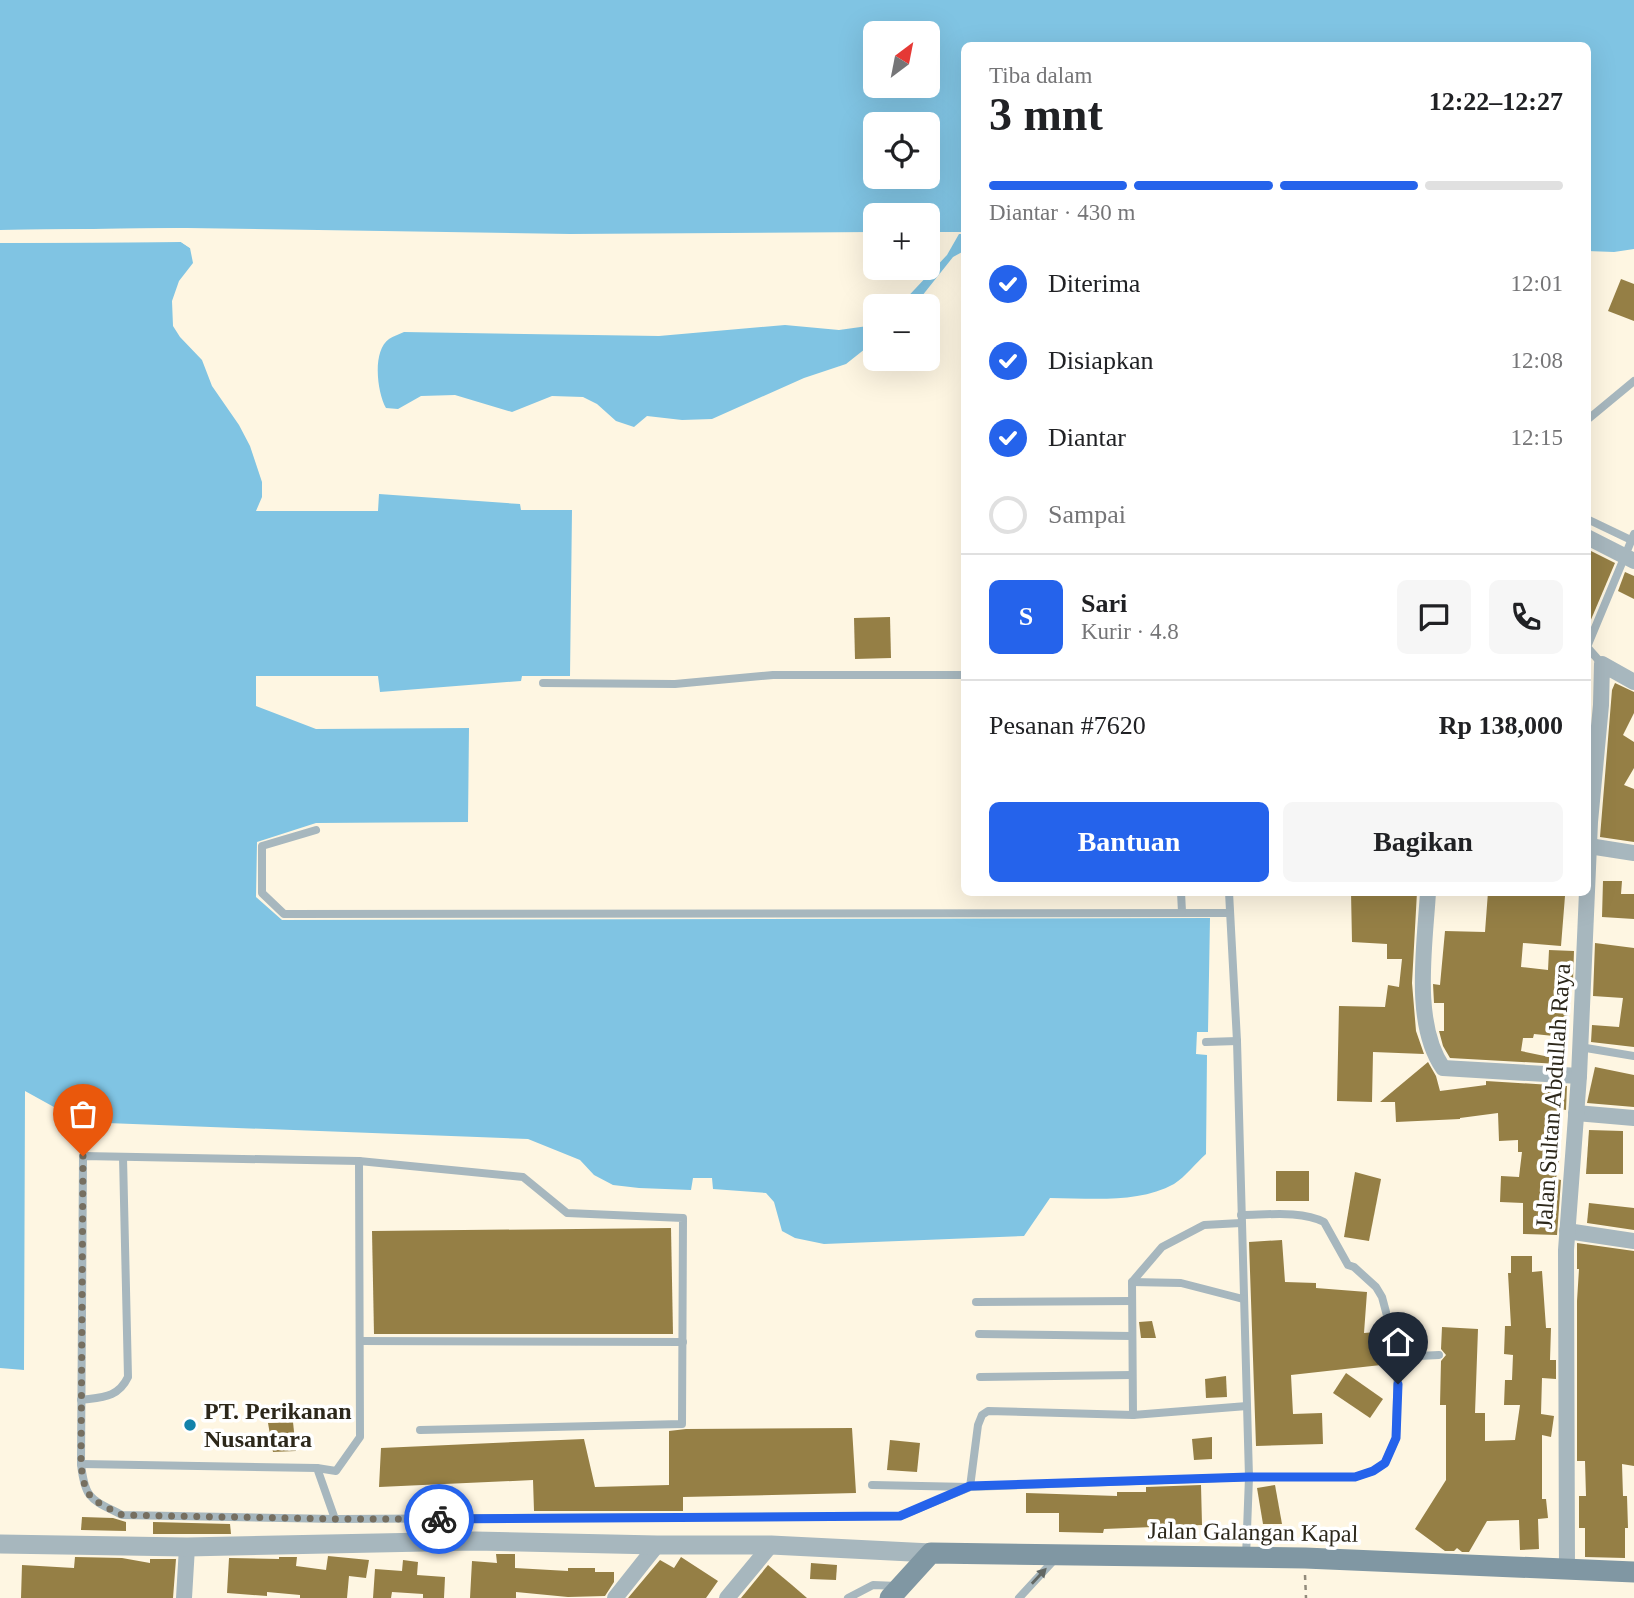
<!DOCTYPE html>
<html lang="id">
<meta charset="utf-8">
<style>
:root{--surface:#fff;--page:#f6f6f6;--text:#202124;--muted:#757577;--line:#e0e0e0;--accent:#2563eb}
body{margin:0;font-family:Georgia,serif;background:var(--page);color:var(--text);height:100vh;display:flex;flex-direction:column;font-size:26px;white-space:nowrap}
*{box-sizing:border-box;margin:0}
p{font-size:23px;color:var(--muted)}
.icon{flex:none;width:38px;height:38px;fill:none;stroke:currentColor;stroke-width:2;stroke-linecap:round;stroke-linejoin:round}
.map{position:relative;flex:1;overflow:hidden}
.side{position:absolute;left:961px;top:42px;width:630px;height:854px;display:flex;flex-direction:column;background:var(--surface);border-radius:10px;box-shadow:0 7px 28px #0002}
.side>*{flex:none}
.needle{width:46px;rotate:32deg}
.tools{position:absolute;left:863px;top:21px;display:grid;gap:14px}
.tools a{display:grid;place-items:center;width:77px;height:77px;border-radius:10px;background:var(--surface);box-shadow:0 7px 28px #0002;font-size:35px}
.pin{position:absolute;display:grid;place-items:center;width:60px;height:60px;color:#fff;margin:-72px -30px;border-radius:50% 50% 50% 0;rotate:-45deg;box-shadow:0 0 7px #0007}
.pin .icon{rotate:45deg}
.courier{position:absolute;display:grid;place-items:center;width:70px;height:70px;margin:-35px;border:5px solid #2563eb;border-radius:50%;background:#fff;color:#222;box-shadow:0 2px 9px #0007}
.overview em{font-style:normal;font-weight:800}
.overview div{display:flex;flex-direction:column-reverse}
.overview{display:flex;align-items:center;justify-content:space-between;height:119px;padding:0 28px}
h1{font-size:46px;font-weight:800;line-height:52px}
.bar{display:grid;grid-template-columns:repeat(4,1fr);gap:10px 7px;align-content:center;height:84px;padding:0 28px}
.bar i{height:9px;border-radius:5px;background:var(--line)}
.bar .active{background:var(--accent)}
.bar p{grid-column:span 4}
.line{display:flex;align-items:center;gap:18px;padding:0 28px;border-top:2px solid var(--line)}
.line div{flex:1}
.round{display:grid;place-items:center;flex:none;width:74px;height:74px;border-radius:10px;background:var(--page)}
ol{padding:0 28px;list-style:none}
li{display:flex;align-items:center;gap:21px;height:77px}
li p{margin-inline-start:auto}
li .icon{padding:7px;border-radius:50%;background:var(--accent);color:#fff;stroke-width:4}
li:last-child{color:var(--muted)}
li i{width:38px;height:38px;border:4px solid var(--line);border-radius:50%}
.action{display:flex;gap:14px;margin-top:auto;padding:14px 28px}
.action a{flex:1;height:80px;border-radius:10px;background:var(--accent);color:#fff;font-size:28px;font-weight:800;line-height:80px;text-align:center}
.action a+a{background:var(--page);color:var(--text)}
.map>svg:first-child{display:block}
</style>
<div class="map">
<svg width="1634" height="1598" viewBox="0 0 1634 1598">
<rect width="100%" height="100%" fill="#fef6e2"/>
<g fill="#80c4e3" fill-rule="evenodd">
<path d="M0,0H1634V249L1614,252L1587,251V46H964V232H928V215H875V232L570,234L187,228L0,230ZM875,33H928V86H875ZM875,124H928V177H875Z"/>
<polygon points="959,234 964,234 964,251 953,257 914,306 899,306 947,255"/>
<path d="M181,242L190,248L193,263L179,281L172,301L173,326L180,337L202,360L212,386L239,425L250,446L262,482V497L256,511H378L379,494L520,504L521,510H572L570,676H522L521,681L380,692L378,676H256V706L316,729L469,728L468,822L316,823L257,842L256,897L282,920L1210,918L1208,1032H1197L1196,1054L1207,1055L1206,1154C1196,1163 1185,1177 1174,1184C1138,1204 1089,1198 1050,1198L1024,1236L824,1244L795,1238L782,1231L774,1202L766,1193L713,1189L712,1178H693L691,1190L639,1188L613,1185L594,1175L580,1160L528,1139L81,1122L25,1091L24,1370L0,1368V243Z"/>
<path d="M785,325L839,330L875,325V341L846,364L804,378L712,419L682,420L647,416L634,427L616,421L597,404L583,397L552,396L512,412L455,395L421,396L398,409L386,408C377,392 372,351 389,339C393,336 400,334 404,332L659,336Z"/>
</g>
<g fill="#fef6e2">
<polygon points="187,228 187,232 0,233 0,230"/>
<polygon points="0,239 182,239 189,244 190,248 181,242 0,243"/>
</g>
<g fill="#957f45">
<polygon points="1621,279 1634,284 1634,321 1608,311"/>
<polygon points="1587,549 1615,563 1587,629"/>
<polygon points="1625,572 1634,576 1634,599 1618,591"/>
<polygon points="890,617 891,658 855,659 854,618"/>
<polygon points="1615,683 1634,692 1634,713 1623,735 1634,742 1634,768 1624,785 1634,789 1634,842 1600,837 1612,690"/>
<polygon points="1603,881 1622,881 1621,894 1634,894 1634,919 1602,917"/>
<polygon points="1351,892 1417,892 1412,983 1416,1031 1424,1054 1373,1052 1372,1102 1337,1101 1339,1006 1385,1007 1388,985 1399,987 1402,959 1387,959 1387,944 1352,942"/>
<polygon points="1488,892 1531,892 1565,896 1561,946 1523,943 1521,967 1548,970 1549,950 1574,951 1573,981 1564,1037 1534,1034 1533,1038 1523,1038 1521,1051 1559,1059 1559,1064 1450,1058 1443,1046 1439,1031 1444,1031 1444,1003 1434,1003 1433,984 1440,985 1445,931 1485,932"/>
<polygon points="1595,943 1634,948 1634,1047 1591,1042 1592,1025 1619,1027 1623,998 1593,996"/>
<polygon points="1428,1062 1436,1076 1440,1091 1486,1085 1486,1081 1567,1086 1566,1110 1560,1109 1560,1153 1556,1179 1561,1180 1557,1235 1523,1234 1523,1203 1500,1202 1501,1176 1519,1177 1522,1152 1518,1152 1518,1140 1499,1141 1498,1113 1460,1118 1460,1119 1396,1122 1395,1102 1380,1102"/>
<polygon points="1595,1067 1634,1075 1634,1107 1587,1103"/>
<polygon points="1589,1130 1623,1131 1623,1174 1586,1174"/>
<rect x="1276" y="1171" width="33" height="30"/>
<polygon points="1355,1172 1381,1179 1369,1241 1344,1237"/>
<polygon points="1589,1203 1634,1208 1634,1230 1587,1223"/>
<polygon points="671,1228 673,1334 374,1334 372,1231"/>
<polygon points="1282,1240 1285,1282 1316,1283 1316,1288 1367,1292 1364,1333 1377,1332 1381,1365 1291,1375 1293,1414 1322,1413 1323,1444 1256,1446 1249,1242"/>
<polygon points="1577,1243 1634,1251 1634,1466 1622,1464 1623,1496 1627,1496 1628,1528 1625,1528 1625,1558 1585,1557 1585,1528 1579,1528 1579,1496 1586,1496 1585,1461 1577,1461 1577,1301 1579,1269 1577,1269"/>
<polygon points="1511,1256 1532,1256 1532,1272 1542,1271 1546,1328 1551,1328 1550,1360 1556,1360 1556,1379 1542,1378 1541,1414 1554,1416 1551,1437 1542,1435 1542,1499 1546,1499 1548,1518 1538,1519 1539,1549 1520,1550 1519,1520 1487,1521 1469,1552 1462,1552 1457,1548 1454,1551 1445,1551 1415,1529 1446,1480 1446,1405 1440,1405 1441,1361 1446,1355 1441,1349 1442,1327 1478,1329 1475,1413 1485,1413 1485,1441 1515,1440 1520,1405 1504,1405 1505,1380 1512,1380 1513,1355 1504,1354 1505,1326 1511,1326 1508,1273 1511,1273"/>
<polygon points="1152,1321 1156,1338 1141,1338 1139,1322"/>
<polygon points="1346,1373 1383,1399 1370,1418 1333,1393"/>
<polygon points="1226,1376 1227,1397 1206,1398 1205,1379"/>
<polygon points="293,1422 296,1451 273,1452 268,1423"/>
<polygon points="852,1428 856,1493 683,1497 683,1511 534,1511 533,1480 379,1487 381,1448 584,1439 595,1487 669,1485 669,1431 686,1429"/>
<polygon points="1212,1437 1212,1459 1194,1460 1192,1439"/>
<polygon points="890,1440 920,1443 917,1472 887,1470"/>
<polygon points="1201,1485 1202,1525 1104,1529 1103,1533 1059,1532 1059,1513 1026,1513 1026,1493 1117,1496 1117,1492 1146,1492 1146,1487"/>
<polygon points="1275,1485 1282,1524 1263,1524 1257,1488"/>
<polygon points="82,1517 113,1518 126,1522 126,1531 81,1530"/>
<polygon points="153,1522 230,1524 231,1534 153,1534"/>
<polygon points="496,1554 515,1554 515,1568 568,1571 568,1568 595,1568 595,1572 614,1572 614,1582 605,1596 568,1597 516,1592 516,1598 470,1598 472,1561 497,1563"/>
<polygon points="328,1556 369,1560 366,1578 349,1576 347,1598 300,1598 300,1595 267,1592 267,1596 227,1593 229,1558 279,1559 279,1557 297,1557 296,1566 326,1570"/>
<polygon points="75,1557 122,1558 150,1563 150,1559 176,1559 173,1598 21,1598 22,1565 74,1568"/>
<polygon points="681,1557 718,1581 706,1598 628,1598 660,1560 674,1568"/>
<polygon points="403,1560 418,1562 417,1575 445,1577 444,1598 423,1598 423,1594 392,1592 391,1598 373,1598 375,1569 402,1571"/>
<polygon points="811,1563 837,1565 836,1580 810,1579"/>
<polygon points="768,1565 792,1585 807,1598 741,1598"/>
</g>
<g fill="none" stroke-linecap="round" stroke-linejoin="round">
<polyline stroke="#928b7b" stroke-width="2.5" stroke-dasharray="5 5" stroke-linecap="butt" points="1305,1575 1306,1598"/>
<g stroke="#a7b7be" stroke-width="8">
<polyline points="1587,420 1634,381"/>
<polyline points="1587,519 1631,540"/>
<polyline points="1602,664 1587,647 1634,534"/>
<polyline points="543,683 675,684 773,675 964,675"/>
<polyline points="316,830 262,846 262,893 284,914 1229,913"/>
<polyline points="1181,892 1182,912"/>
<polyline points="1229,892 1237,1041 1249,1477 1246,1557"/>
<polyline points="1206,1042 1237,1041"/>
<polyline points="1580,1047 1634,1056"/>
<polyline points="1132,1282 1181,1283 1243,1299"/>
<polyline points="976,1302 1132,1301"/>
<polyline points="979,1334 1132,1336"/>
<polyline points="360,1341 683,1342"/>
<polyline points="1398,1357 1439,1355"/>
<polyline points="980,1377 1132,1375"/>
<path d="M81,1400C102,1397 118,1398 128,1377L123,1157"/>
<polyline points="1133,1415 1132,1282 1162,1247 1204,1225 1241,1223"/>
<path d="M420,1430L682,1424L683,1218L567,1213L523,1177L359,1161L83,1156L81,1464C85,1500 91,1499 122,1515L335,1519L900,1516L970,1487L1249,1477H1355L1373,1471L1385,1463L1396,1438L1398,1357L1382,1297L1376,1287L1354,1267L1348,1265L1324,1222C1301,1210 1266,1215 1241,1215"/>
<polyline points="81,1464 317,1468 335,1519"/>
<polyline points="317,1468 336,1471 360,1437 359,1161"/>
<polyline points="872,1485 970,1487 978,1425 982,1415 988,1411 1133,1415 1247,1406"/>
<polyline points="848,1598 873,1585 898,1586"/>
<polyline points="1019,1598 1055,1559"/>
</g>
<g stroke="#a7b7be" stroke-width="16">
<polyline points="1587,537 1634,561"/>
<polyline points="1589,846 1634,853"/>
<path d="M1428,892C1425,945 1412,1023 1443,1068L1579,1076"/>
<polyline points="1576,1113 1634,1118"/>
<polyline points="1567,1231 1634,1241"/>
<polyline points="1567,1569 1566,1250 1579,1076 1590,822 1601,705 1602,664 1634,682"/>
<polyline points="184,1598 187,1547"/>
<polyline points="615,1598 657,1545"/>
<polyline points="727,1598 771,1545"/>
</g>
<polyline stroke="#a7b7be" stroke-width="19" points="0,1544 187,1547 475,1541 657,1545 771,1545 931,1553"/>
<polyline stroke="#8097a3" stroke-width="21" points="890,1598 931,1553 1305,1558 1634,1572"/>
</g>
<defs><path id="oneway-solid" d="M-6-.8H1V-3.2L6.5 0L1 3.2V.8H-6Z" transform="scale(1.75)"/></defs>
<use fill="#636864" href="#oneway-solid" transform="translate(1039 1576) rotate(-47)"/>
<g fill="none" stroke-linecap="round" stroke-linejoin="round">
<path stroke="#766f60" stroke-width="7" stroke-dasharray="0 12.6" d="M83,1156L81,1464C85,1500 91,1499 122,1515L335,1519H439"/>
<polyline stroke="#2563eb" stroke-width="9" points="439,1519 900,1516 970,1486 1249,1477 1355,1477 1373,1471 1385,1463 1396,1438 1398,1384"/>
</g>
<circle fill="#1282aa" stroke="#fff" stroke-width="2.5" cx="190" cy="1425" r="7"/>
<g text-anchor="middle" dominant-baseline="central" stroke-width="7" stroke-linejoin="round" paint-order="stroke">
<g font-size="24" fill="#2c271a" stroke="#fff">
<text transform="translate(1553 1096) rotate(-86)">Jalan Sultan Abdullah Raya</text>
<text transform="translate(1253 1532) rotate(1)">Jalan Galangan Kapal</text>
</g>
<g font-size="24" font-weight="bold" fill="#2c271a" stroke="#fff" text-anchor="start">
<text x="204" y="1411">PT. Perikanan<tspan x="204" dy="28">Nusantara</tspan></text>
</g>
</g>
</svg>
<div class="tools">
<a><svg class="needle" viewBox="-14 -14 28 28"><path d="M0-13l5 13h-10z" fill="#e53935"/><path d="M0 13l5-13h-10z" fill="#757577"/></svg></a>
<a><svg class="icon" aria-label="locate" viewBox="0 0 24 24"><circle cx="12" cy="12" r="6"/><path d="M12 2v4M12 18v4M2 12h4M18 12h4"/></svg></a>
<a>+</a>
<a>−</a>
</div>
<div class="pin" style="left:83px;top:1156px;background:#ea580c"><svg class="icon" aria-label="bag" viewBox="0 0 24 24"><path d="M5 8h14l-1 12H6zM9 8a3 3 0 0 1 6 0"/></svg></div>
<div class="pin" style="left:1398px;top:1384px;background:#1f2937"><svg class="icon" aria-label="home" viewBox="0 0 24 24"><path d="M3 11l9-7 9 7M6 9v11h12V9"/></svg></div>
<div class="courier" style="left:439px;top:1519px"><svg class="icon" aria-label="bike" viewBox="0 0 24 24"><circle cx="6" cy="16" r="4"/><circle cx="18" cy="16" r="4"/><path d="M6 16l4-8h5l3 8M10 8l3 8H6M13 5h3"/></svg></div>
<section class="side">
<div class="overview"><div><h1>3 mnt</h1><p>Tiba dalam</p></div><em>12:22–12:27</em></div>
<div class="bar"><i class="active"></i><i class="active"></i><i class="active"></i><i></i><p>Diantar · 430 m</p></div>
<ol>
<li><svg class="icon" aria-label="check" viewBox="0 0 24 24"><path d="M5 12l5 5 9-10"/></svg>Diterima<p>12:01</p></li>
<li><svg class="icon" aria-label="check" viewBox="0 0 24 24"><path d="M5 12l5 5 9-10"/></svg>Disiapkan<p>12:08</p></li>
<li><svg class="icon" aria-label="check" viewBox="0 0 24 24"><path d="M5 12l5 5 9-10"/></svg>Diantar<p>12:15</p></li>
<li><i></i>Sampai</li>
</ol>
<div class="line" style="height:126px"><b class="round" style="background:var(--accent);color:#fff">S</b><div><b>Sari</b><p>Kurir · 4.8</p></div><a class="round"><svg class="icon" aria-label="chat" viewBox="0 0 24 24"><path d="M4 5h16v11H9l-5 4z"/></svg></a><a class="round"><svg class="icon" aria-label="phone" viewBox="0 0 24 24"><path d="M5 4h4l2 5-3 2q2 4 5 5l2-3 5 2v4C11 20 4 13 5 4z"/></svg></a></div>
<div class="line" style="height:91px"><div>Pesanan #7620</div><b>Rp 138,000</b></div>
<div class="action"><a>Bantuan</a><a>Bagikan</a></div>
</section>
</div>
